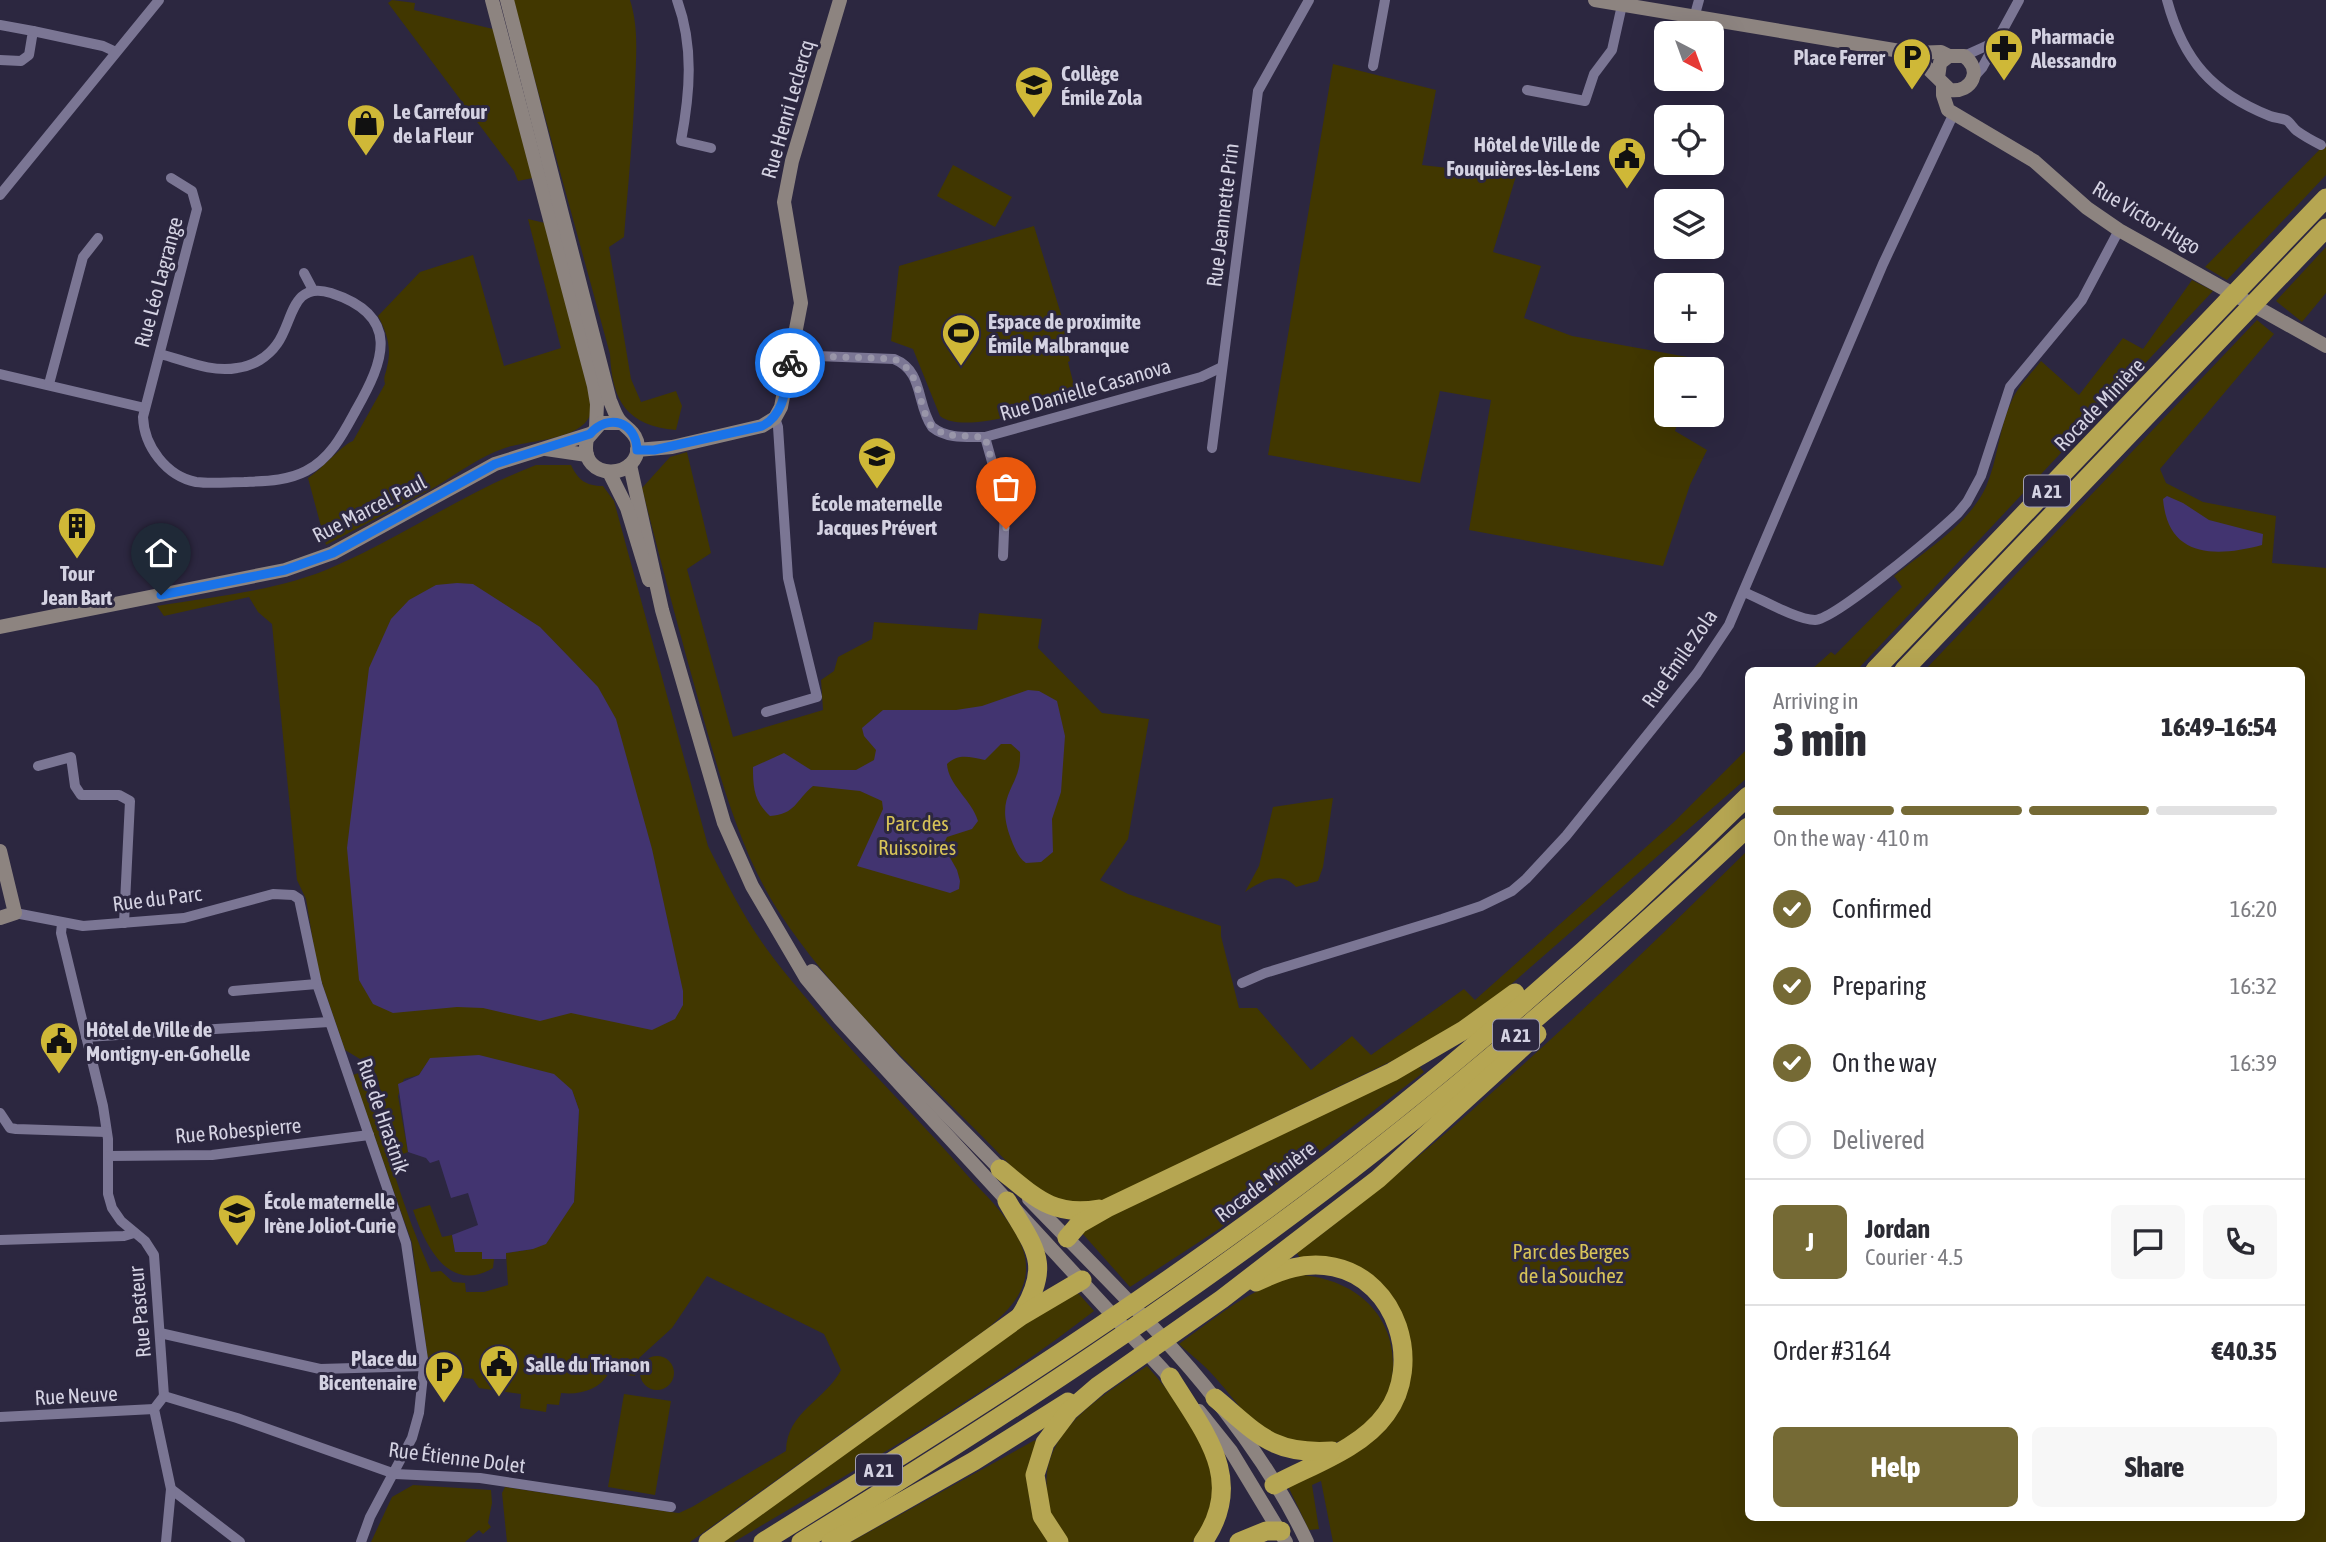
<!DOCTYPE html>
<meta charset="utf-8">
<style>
:root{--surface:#fff;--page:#f7f7f7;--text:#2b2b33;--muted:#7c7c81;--line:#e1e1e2;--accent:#756a35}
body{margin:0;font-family:"Asap Condensed",sans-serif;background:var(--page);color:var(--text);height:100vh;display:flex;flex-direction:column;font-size:26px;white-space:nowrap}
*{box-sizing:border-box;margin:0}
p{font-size:23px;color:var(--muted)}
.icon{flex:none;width:38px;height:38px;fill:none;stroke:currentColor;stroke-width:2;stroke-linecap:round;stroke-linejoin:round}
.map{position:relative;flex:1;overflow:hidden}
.side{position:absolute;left:1745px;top:667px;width:560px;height:854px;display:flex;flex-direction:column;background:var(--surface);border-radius:10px;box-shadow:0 7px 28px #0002}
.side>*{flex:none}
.needle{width:46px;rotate:139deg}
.fabs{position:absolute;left:1654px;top:21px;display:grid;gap:14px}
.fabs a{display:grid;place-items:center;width:70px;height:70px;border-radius:10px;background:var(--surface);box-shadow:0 7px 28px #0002;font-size:35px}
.pin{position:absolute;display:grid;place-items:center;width:60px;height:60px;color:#fff;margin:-72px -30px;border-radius:50% 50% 50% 0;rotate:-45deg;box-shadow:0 0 7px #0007}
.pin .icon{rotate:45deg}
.courier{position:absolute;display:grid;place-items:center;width:70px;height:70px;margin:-35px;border:5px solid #1a73e8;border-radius:50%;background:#fff;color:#222;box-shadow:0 2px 9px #0007}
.head em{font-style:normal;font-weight:800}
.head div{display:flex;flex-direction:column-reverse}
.head{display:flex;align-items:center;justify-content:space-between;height:119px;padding:0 28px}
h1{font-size:46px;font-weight:800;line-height:52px}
.bar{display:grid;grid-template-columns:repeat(4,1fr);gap:10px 7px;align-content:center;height:84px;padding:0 28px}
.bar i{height:9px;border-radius:5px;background:var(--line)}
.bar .active{background:var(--accent)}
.bar p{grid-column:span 4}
.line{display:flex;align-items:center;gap:18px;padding:0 28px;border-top:2px solid var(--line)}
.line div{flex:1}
.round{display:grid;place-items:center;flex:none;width:74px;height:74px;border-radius:10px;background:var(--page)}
ol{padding:0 28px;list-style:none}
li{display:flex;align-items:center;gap:21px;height:77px}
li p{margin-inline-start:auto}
li .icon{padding:7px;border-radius:50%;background:var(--accent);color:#fff;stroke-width:4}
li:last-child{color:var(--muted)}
li i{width:38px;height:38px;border:4px solid var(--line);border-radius:50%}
.primary-button{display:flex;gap:14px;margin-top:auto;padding:14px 28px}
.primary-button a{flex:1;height:80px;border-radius:10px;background:var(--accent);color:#fff;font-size:28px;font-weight:800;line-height:80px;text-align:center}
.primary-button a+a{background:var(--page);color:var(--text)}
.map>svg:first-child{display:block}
</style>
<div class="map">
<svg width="2326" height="1542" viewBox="0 0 2326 1542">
<rect width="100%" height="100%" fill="#2c2740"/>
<g fill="#413700">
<polygon points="392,0 415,3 414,10 493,29 533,178 518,181 514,171 388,3"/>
<path d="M513,0H630C639,28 636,56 635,86C633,136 628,186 624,237L609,247L631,379L641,402L676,391L682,406L676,430C627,426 612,401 610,354Z"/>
<polygon points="1333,64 1436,90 1422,165 1516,176 1493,252 1541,266 1524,318 1572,336 1693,358 1690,369 1666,369 1666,415 1680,415 1675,431 1707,450 1690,485 1663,566 1469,530 1491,400 1440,391 1420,483 1268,455"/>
<polygon points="2326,143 2326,175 2227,280 2205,267"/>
<polygon points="953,165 1012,197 995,227 937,196"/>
<path d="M528,219L545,223L592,405C592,441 531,439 505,448C480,456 457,474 435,487C399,507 362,526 326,545L308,478C321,470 344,443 353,441L385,384C383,376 386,374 387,367C392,348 387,333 378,316L420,272L473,255L504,366L561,348Z"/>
<path d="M1034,226L1072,350L1067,351L1070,361L1068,362L1077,397C1047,405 965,436 940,416L913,349L891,341L899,266Z"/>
<polygon points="2326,247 2326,293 2302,322 2276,301"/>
<path d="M2192,280L2213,291L1857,670H1811L1831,652L1835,655L1902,587L1894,576C1926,550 1968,525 1986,487C1998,459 1999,427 2012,400C2019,385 2031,374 2041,361L2079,395L2123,338L2143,349Z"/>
<path d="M2257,320L2274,334L2160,469L2166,483L2203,502L2276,516L2272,563L2326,568V1542H1333L1321,1481L1312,1485L1319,1529L1309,1530L1287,1484L1401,1399L1389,1299L1301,1260L1297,1253C1457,1133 1606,990 1748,850V1517H2301V670H1925Z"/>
<path d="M687,452L711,553L687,569L733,737L823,710L821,680L834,671L838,657L872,639L874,622L977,630L979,613L1042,619L1038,648L1102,713L1149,719L1128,839L1100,880L1128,894L1221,926V936L1239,1008H1257L1311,1070L1352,1036L1371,1055L1464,989L1475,1000L1674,822L1748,748V777L1507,988L1431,1042L1104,1200L1064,1204L1037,1190L1010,1165C933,1084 843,1009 781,915C742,857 721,780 702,713C681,638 661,563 642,488L670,457Z"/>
<path d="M536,465H571C578,480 586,486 603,486L614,501L708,846C725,880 743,916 766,948C784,973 806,998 827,1022C872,1074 922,1122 967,1175C988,1198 1018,1225 1025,1257C1031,1289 1010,1309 988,1328L690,1542H507L502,1493L505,1487L670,1512L679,1513L692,1507L786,1451C787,1411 825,1401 841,1370L824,1334L707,1276L672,1328L639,1358L635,1376L609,1373C599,1390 580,1395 561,1393L559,1405L547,1404L546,1412L520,1408L521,1394L479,1388L473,1379L430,1374L412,1243L353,1075L361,1072L367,1079C385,1144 403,1210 431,1272L441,1271L453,1282L465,1283L466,1292H484L508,1285L506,1253L533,1249L574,1202L579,1110L572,1090L427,1063L419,1075L404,1079L398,1096L408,1152L396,1157L377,1076L370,1065L345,1050L318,971L306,899L297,880L272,624L258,612L249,597L164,616L157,606C215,596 280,591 335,566C404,536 465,492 536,465Z"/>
<path d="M1333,798L1323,867L1318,881L1296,887C1281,870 1261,881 1245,892L1259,866L1273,807Z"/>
<polygon points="1418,1065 1424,1072 1219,1229 1130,1287 1082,1233 1090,1225"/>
<path d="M430,1205L442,1237L452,1235L455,1251L483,1252V1259H494L493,1268C448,1295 425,1244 413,1210Z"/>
<path d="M1303,1275C1438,1290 1408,1463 1300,1443C1292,1441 1281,1441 1274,1437C1247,1421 1232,1395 1211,1373C1201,1362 1190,1354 1179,1344C1218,1316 1254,1284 1303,1275Z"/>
<path d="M1072,1293L1079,1294L1094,1311C982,1398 856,1469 734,1542H718L1065,1295Z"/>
<circle cx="657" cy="1373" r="17"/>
<path d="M1147,1366C1170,1392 1195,1424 1209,1456C1220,1482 1211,1522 1192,1542H1067C1063,1535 1055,1527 1052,1520C1050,1514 1050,1505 1048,1499C1036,1434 1100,1397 1147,1366Z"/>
<polygon points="624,1394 671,1401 655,1495 608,1487"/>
<path d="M1035,1440L1037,1443C1027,1483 1022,1507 1049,1542H851Z"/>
<polygon points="413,1485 491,1490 492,1503 488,1523 491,1527 483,1534 479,1530 465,1542 371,1542 392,1497"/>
</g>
<g fill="#423470">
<path d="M2167,496L2183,503L2209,520L2263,534L2262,545C2217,557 2168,559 2163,499Z"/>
<polygon points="457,583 473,584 540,627 598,687 616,719 652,849 683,991 683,1005 675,1019 652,1030 571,1013 540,1021 483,1008 457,1007 393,1013 373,1004 359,980 347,848 369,668 391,619 409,600 436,585"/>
<path d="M1028,690L1039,691L1057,701L1065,736L1061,792L1052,819L1053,852L1041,862L1026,863C1018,857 1015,849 1011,839C993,792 1022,789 1020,752L1011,744H1001L985,760C969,757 959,753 947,764C948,785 972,800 978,821L972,829L947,837L943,845L957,870L960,881L959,889L950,893L857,866L883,809L882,801L860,791L813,786C795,801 796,814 770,816C754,801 753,788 753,767L784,753L811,770H856L874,760L876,750L864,736L862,728L883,710H956L982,706Z"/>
<polygon points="479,1055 554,1074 572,1090 579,1110 574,1202 546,1244 533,1249 506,1253 506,1259 482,1259 482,1252 455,1252 452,1235 478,1225 468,1193 451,1198 439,1160 430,1163 426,1158 408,1152 398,1084 419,1075 430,1058"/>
</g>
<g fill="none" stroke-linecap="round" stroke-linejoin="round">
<g stroke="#7b7694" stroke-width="10">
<path d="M677,0C694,46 690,93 681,141L711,148"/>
<path d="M2167,0C2183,60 2212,93 2270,116C2275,118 2281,118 2286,120C2290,122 2293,128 2297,131C2304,136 2313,141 2321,145"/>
<polyline points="1694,18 1699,0"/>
<polyline points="0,25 33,31 29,55 21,61 0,60"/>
<polyline points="33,31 103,46 116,52"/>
<polyline points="1964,56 1995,42"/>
<polyline points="1373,66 1385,0"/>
<polyline points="1974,77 1982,68 2019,0"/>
<polyline points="1527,90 1585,101 1594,74 1612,50 1622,5"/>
<polyline points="0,195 159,0"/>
<polyline points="304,273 313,290"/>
<path d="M160,354C184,360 211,373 237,368C253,366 268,357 277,344C293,323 291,280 331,293C402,316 384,361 356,410C343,434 331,458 306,471C287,481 265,481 244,482C229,482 212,484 196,482C166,476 144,446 143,417L197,209L192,191L171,178"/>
<path d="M791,355L894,359C924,371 916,404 932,427C947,439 966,437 985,437L1201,377L1222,367"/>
<polyline points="0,374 145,408"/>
<polyline points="49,384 83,257 98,238"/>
<polyline points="985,437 1005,508 1003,556"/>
<polyline points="1212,448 1258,91 1309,0"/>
<path d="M1744,592C1761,599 1797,620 1815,620C1836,619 1938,532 1958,513L1967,502L1981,476L2010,387L2082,300L2119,230"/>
<polyline points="766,712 817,697 788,578 778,427 775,418"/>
<polyline points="38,766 71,757 75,786 81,795 119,795 130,801 124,923"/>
<polyline points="15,913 83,926 184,918 273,894 293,895 299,899 317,984 406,1243 424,1366 419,1413 412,1438 370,1517 361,1542"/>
<polyline points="62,924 61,933 103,1106 108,1139 108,1194 112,1208 121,1221 145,1241 154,1255 164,1396"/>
<polyline points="1242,983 1265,973 1442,919 1481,906 1512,891 1526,879 1566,836 1697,673 1729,625 1883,264 1954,113"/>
<polyline points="233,991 317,984"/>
<polyline points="86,1037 329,1022"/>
<polyline points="0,1113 10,1128 16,1129 106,1132"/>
<polyline points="109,1156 212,1155 369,1135"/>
<polyline points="0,1240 124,1236 134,1233"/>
<polyline points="160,1333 320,1369 424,1366"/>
<polyline points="164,1396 237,1418 395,1474 480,1478 671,1507"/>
<polyline points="164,1396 154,1409 171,1489 240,1542"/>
<polyline points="0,1417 154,1409"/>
<polyline points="166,1542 171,1489"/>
</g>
<g stroke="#8d8480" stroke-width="14">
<polyline points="492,0 594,386 597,404 596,427"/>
<path d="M507,0L610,401C613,407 615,415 620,421C626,428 634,431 637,441C645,480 577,484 587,439L601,423H621"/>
<polyline points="1595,0 1912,53 1941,52 1949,56"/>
<path d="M1912,53L1950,90C1972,93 1983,70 1964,56H1949L1940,63L1938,78"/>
<polyline points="1943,86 1943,95 1948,110 2034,161 2087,208 2119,230 2326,346"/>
<polyline points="546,449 587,455"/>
<polyline points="637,450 672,447 762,426 775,418 781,407 801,303 784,202 792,161 840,0"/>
<polyline points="630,465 662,610 724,823 752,886 806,978 840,1019 1175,1383"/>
<polyline points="609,472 627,508 649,580"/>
<polyline points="0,627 285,570 333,553 495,464 590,434"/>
<polyline points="0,851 15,913 0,918"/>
<polyline points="812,971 895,1062 1005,1174"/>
<path d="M1029,1199C1130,1304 1244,1408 1307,1542"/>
<polyline points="1199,1411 1231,1451 1286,1542"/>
</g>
<g stroke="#b6a652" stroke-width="19">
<polyline points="1875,670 2326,198"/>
<polyline points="1904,670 2326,228"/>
<path d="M1000,1169C1035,1197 1052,1217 1099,1209"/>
<path d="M1007,1201C1034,1248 1053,1263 1021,1315"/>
<polyline points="1067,1238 1079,1224 1107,1208 1392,1072 1464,1030 1515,993"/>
<path d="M1256,1282C1281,1270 1305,1261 1334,1267C1397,1280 1423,1364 1386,1414C1361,1449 1311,1465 1274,1485"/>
<path d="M1170,1377C1203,1431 1247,1479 1203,1542"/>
<path d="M1215,1398C1258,1434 1272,1455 1332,1451"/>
<polyline points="708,1542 1021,1316 1082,1280"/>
<path d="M763,1542C929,1439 1094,1335 1252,1220C1427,1093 1593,948 1748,796"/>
<path d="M801,1542C999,1420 1195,1293 1379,1148C1507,1047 1629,939 1748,827"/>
<polyline points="831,1542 974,1461 1068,1402"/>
<polyline points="1059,1542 1042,1516 1035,1475 1045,1443 1069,1411 1098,1386 1222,1299 1378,1179 1537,1034"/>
<polyline points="1239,1542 1266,1531 1281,1531"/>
</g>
</g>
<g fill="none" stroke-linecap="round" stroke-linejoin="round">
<path stroke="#9996a9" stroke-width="7" stroke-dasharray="0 12.6" d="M790,363L791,355L894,359C923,372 916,404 932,427L946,435L985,437L1005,508L1006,529"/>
<path stroke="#1a73e8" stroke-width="9" d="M161,595L285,570L333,553L495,464L590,434C608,413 636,421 637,450H654L762,426C785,415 786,386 790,363"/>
</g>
<defs>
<g id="pharmacy-pin" transform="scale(2.0125)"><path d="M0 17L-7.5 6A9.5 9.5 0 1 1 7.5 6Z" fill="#cfb837" stroke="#2c2740"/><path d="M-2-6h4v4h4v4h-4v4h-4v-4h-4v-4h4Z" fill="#111"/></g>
<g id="parking-pin" transform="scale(2.0125)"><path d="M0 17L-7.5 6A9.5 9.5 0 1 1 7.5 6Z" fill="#cfb837" stroke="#2c2740"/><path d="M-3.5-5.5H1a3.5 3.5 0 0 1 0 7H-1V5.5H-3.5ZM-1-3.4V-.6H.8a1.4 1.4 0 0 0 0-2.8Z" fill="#111"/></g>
<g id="school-pin" transform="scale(2.0125)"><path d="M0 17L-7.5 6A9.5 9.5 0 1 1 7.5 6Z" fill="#cfb837" stroke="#2c2740"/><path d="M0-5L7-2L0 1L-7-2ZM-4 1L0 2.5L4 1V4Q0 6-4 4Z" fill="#111"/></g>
<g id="shop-pin" transform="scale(2.0125)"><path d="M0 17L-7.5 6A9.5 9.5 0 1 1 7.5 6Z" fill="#cfb837" stroke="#2c2740"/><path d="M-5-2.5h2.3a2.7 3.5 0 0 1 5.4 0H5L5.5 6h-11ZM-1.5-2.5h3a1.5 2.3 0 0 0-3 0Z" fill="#111"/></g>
<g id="civic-pin" transform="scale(2.0125)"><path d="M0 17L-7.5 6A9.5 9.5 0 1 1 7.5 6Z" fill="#cfb837" stroke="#2c2740"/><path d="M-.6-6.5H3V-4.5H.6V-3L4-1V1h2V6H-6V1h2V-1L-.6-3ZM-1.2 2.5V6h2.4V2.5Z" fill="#111"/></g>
<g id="stadium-pin" transform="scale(2.0125)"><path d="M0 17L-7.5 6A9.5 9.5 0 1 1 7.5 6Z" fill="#cfb837" stroke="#2c2740"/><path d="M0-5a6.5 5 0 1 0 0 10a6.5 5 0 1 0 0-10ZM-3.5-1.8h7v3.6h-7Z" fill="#111"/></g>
<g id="building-pin" transform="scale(2.0125)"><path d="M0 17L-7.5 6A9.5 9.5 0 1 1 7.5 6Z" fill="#cfb837" stroke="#2c2740"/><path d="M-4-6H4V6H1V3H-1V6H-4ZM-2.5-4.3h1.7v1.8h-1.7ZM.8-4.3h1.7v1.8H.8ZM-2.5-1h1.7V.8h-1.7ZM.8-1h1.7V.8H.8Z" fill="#111"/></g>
</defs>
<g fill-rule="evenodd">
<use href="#pharmacy-pin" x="2004" y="48"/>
<use href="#parking-pin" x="1912" y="57"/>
<use href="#school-pin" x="1034" y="85"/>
<use href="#shop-pin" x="366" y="123"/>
<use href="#civic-pin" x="1627" y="156"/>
<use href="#stadium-pin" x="961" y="333"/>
<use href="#school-pin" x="877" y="456"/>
<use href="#building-pin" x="77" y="526"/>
<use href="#civic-pin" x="59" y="1041"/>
<use href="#school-pin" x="237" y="1213"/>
<use href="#civic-pin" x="499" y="1364"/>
<use href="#parking-pin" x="444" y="1370"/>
</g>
<g text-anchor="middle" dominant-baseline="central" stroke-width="6" stroke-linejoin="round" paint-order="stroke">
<g fill="#2c2740" stroke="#a29fb1" stroke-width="2">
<rect x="2024" y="475.5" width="46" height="31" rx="5"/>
<rect x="1493" y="1019.5" width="46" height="31" rx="5"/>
<rect x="856" y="1454.5" width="46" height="31" rx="5"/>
</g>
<g font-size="19" font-weight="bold" fill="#d4d2e2">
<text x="2047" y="491">A 21</text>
<text x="1516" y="1035">A 21</text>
<text x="879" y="1470">A 21</text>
</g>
<g font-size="21" font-weight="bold" fill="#d4d2e2" stroke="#2c2740" text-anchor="start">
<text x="2031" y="36">Pharmacie<tspan x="2031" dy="24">Alessandro</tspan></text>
<text x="1885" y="57" text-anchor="end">Place Ferrer</text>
<text x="1061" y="73">Collège<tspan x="1061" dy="24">Émile Zola</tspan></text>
<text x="393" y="111">Le Carrefour<tspan x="393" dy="24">de la Fleur</tspan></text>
<text x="1600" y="144" text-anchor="end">Hôtel de Ville de<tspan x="1600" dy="24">Fouquières-lès-Lens</tspan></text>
<text x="988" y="321">Espace de proximite<tspan x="988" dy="24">Émile Malbranque</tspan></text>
<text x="877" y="503" text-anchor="middle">École maternelle<tspan x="877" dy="24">Jacques Prévert</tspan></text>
<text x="77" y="573" text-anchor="middle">Tour<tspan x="77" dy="24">Jean Bart</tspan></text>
<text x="86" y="1029">Hôtel de Ville de<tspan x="86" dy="24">Montigny-en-Gohelle</tspan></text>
<text x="264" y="1201">École maternelle<tspan x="264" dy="24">Irène Joliot-Curie</tspan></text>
<text x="417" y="1358" text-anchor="end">Place du<tspan x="417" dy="24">Bicentenaire</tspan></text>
<text x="526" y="1364">Salle du Trianon</text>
</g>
<g font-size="21" fill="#d4d2e2" stroke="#2c2740">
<text transform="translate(787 109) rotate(-74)">Rue Henri Leclercq</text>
<text transform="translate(1222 215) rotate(-83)">Rue Jeannette Prin</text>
<text transform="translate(2147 217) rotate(31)">Rue Victor Hugo</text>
<text transform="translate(158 282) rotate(-75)">Rue Léo Lagrange</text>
<text transform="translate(1085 389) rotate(-16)">Rue Danielle Casanova</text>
<text transform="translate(2099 404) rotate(-46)">Rocade Minière</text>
<text transform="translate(369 508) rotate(-27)">Rue Marcel Paul</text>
<text transform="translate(1679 658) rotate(-55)">Rue Émile Zola</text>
<text transform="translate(157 898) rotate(-7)">Rue du Parc</text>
<text transform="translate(384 1116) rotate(71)">Rue de Hrastnik</text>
<text transform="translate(238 1130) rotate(-5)">Rue Robespierre</text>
<text transform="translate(1265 1181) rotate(-37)">Rocade Minière</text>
<text transform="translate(139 1312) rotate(-95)">Rue Pasteur</text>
<text transform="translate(76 1395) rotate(-3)">Rue Neuve</text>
<text transform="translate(457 1457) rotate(7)">Rue Étienne Dolet</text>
</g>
<g font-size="21" fill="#d7c358" stroke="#2c2740">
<text x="917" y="823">Parc des<tspan x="917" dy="24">Ruissoires</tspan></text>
<text x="1571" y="1251">Parc des Berges<tspan x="1571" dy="24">de la Souchez</tspan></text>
</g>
</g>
</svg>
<div class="fabs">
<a><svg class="needle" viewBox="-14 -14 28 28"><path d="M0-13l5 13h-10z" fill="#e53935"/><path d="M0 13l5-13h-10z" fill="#7c7c81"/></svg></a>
<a><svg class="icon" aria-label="locate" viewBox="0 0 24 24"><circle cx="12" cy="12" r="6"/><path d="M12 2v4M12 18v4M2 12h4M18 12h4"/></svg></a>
<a><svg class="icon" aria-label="layers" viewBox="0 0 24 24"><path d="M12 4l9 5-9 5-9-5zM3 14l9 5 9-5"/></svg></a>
<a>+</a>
<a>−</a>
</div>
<div class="pin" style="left:1006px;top:529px;background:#ea580c"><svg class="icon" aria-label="bag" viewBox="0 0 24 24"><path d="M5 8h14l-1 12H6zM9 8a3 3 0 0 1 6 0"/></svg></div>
<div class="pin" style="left:161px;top:595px;background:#1f2937"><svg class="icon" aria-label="home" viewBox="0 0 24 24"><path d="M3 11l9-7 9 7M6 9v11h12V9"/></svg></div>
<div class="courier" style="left:790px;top:363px"><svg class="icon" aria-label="bike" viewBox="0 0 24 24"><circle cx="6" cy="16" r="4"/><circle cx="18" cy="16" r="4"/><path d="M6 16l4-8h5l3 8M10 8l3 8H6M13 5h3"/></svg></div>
<section class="side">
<div class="head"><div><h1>3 min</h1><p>Arriving in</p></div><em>16:49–16:54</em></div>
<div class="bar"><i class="active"></i><i class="active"></i><i class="active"></i><i></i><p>On the way · 410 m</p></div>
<ol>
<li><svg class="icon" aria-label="check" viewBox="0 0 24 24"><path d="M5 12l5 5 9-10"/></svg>Confirmed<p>16:20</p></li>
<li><svg class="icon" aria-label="check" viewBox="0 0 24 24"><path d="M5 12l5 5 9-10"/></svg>Preparing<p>16:32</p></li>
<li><svg class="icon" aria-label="check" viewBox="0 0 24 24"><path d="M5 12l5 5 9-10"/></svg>On the way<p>16:39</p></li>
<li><i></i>Delivered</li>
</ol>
<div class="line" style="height:126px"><b class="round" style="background:var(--accent);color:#fff">J</b><div><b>Jordan</b><p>Courier · 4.5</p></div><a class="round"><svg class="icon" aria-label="chat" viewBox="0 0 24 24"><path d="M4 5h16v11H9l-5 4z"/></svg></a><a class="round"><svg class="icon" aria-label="phone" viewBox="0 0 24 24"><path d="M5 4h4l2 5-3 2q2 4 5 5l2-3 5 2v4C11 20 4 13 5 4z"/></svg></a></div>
<div class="line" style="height:91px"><div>Order #3164</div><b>€40.35</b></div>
<div class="primary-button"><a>Help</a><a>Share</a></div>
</section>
</div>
